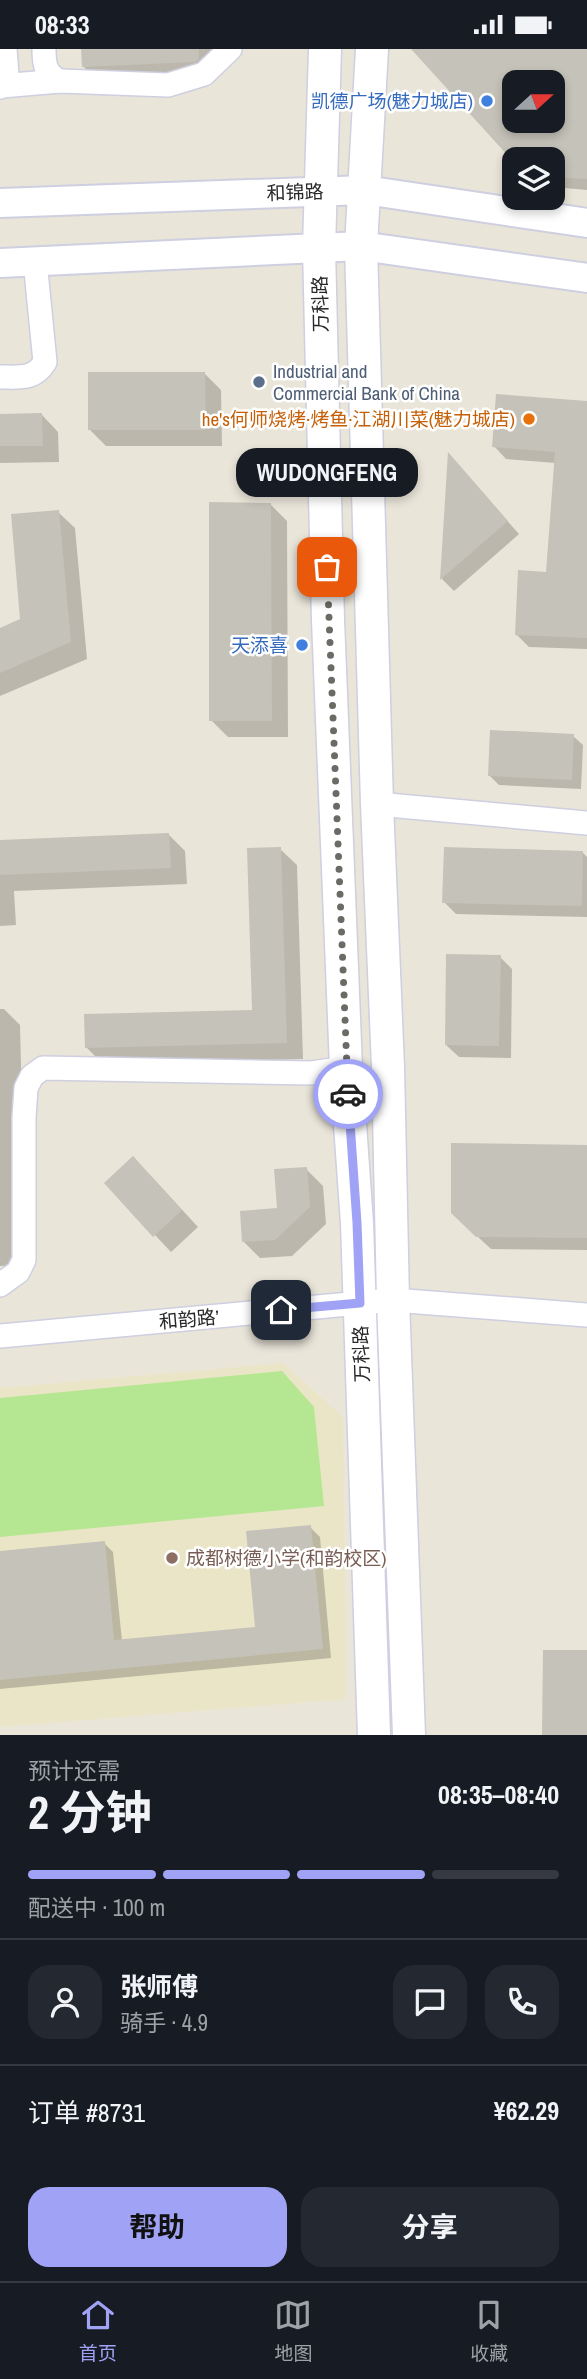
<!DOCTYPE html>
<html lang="zh">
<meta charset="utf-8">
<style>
:root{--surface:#171b24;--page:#242831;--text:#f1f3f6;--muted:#9ea1a6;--line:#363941;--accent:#a0a3f5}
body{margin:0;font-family:"Archivo Narrow","Noto Sans SC",sans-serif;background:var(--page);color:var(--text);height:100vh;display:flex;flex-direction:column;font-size:26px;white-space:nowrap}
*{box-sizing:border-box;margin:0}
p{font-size:23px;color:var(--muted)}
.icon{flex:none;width:38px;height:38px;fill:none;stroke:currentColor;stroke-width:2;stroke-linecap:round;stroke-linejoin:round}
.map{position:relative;height:1686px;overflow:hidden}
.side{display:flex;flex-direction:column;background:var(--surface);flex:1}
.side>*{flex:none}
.needle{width:46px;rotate:69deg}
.controls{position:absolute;left:502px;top:21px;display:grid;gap:14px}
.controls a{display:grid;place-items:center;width:63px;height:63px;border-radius:14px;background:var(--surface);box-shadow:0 4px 10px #0003;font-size:35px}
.pin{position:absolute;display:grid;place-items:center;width:60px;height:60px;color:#fff;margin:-30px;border-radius:14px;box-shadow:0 4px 10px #0006}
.courier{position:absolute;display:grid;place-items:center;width:70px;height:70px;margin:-35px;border:5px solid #a0a3f5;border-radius:50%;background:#fff;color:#222;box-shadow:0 2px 9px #0007}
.bubble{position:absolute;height:49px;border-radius:21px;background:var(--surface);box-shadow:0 4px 10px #0003;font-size:23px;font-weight:700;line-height:49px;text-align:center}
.headline em{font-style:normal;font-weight:700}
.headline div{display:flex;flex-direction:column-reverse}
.headline{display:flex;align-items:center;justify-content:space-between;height:119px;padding:0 28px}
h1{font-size:46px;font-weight:700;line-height:52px}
.bar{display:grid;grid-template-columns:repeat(4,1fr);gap:10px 7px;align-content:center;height:84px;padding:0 28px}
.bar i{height:9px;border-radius:5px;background:var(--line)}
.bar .current{background:var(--accent)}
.bar p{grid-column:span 4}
.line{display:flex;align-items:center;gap:18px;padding:0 28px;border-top:2px solid var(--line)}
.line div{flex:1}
.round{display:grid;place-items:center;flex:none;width:74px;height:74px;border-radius:21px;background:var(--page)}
.action{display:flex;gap:14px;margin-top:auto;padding:14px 28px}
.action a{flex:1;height:80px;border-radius:21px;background:var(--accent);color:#111;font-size:28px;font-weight:700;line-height:80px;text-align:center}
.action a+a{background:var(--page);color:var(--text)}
.status{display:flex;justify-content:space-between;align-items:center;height:49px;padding:0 35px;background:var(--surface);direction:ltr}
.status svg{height:19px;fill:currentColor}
.menu{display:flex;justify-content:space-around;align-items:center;height:98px;border-top:2px solid var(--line);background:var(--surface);font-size:19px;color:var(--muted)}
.menu a{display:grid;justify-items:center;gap:4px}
.menu .current{color:var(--accent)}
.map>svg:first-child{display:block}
</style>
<div class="status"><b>08:33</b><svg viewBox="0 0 49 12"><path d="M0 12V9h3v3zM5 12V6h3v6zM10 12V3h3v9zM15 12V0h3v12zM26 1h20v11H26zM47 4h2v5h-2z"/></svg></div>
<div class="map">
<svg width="587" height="1686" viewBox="0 0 587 1686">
<rect width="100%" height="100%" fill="#eae5d9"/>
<polygon fill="#ebe5c8" points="283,1314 343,1368 346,1650 0,1678 0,1339"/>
<polygon fill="#b5e792" points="282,1322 314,1358 324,1457 0,1488 0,1349"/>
<g fill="#0003" fill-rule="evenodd">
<polygon points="83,0 236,0 197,30 100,34 83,17"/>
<path d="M414,0H587V141L553,138V110L514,111ZM514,33H553V72H514Z"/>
<polygon points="205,325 221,341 222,397 106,397 90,381"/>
<polygon points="587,354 587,600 529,598 516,585 547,524 556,414 506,410 494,397"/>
<polygon points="42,366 58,383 59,413 0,414 0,367"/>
<polygon points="449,407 519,485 454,542 442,530"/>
<polygon points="271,456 287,472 288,688 228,688 211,671"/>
<polygon points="58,463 75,479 87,610 0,647 0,581 22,571"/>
<polygon points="573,687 583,696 581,740 499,736 490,727"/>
<polygon points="168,785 185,802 187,835 14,842 16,876 0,877 0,792"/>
<polygon points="280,800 297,816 303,1010 103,1015 86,998 254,963"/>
<polygon points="582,803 587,808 587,868 456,865 444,853"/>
<polygon points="500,908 512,920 511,1009 459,1008 446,996"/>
<polygon points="0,960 4,960 20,976 26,1216 0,1217"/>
<polygon points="587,1097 587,1201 491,1200 465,1176"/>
<polygon points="306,1120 323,1137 326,1175 292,1207 260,1209 244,1193 279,1161"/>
<polygon points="150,1126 198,1178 171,1203 155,1186"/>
<polygon points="310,1478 320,1488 331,1609 0,1640 0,1504 104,1494 113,1503 122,1592 257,1579"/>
</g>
<g fill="#c5c2b9" fill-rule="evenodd">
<polygon points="81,0 199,0 199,10 195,13 82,18"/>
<path d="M411,0H587V130L553,128V110H511ZM514,33H553V72H514Z"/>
<polygon points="88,323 205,323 206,381 88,381"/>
<polygon points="496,345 587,352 587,589 515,586 518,521 546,523 555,403 492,398"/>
<polygon points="42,364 43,397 0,397 0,365"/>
<polygon points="448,403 508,472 440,531"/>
<polygon points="209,453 271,454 272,672 209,672"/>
<polygon points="59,461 71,593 0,624 0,579 20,570 11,465"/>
<polygon points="490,681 574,685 572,731 488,727"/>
<polygon points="169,784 171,819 0,826 0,791"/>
<polygon points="281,798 287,994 85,999 84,965 252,961 247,799"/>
<polygon points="444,798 583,802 582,857 442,854"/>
<polygon points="446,905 501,906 499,997 445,996"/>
<polygon points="451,1094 587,1096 587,1189 476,1188 451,1164"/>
<polygon points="133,1107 182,1161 153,1188 104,1134"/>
<polygon points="307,1118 310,1158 275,1191 242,1193 240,1162 277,1159 274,1120"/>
<polygon points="311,1476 323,1600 0,1631 0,1502 105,1492 114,1591 255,1578 246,1482"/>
<polygon points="543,1601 587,1601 587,1686 542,1686"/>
</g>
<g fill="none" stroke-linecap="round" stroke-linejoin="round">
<g stroke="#cecfe0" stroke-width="26">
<g id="minor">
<path d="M44,0C44,15 45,25 60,32"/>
<polyline points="1,37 60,32 168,36 204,25 230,0"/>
<polyline points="0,38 7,25 5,0"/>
<path d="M0,328C20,328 34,331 45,313L35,212"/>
<polyline points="377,755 587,774"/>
<polyline points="0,1236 18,1223 24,1211 24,1068 26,1039 32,1027 43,1019 311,1024 346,1019"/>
<polyline points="0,1287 393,1251 587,1266"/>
</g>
</g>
<g stroke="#cecfe0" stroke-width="32">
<g id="tertiary">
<polyline points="0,154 365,141 587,174"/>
<polyline points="0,214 361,197 587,229"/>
</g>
</g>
<g stroke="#cecfe0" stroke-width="35">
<g id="secondary">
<polyline points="325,0 319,199 328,571 346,1019 357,1174 374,1686"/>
<polyline points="372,0 361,197 377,755 388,1018 393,1251 409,1686"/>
</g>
</g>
<use href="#minor" stroke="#fff" stroke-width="23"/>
<use href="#tertiary" stroke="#fff" stroke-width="28"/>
<use href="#secondary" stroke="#fff" stroke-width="32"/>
</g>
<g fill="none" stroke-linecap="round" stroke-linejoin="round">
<polyline stroke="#6b6a65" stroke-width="7" stroke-dasharray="0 12.6" points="327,518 348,1045"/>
<polyline stroke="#a0a3f5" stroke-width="9" points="281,1261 360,1254 357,1174 348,1045"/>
</g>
<g fill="#3f7fe0" stroke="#fff" stroke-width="2.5">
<circle cx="487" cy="52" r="7"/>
<circle cx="302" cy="596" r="7"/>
</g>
<circle fill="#5c6f8a" stroke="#fff" stroke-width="2.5" cx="259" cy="333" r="7"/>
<circle fill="#e8710a" stroke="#fff" stroke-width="2.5" cx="529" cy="370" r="7"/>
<circle fill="#8d6e63" stroke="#fff" stroke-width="2.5" cx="172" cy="1509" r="7"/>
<g text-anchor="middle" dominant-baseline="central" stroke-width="5" stroke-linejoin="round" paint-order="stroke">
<g font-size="19" fill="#366cbe" stroke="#fff" text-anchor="end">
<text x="473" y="52">凯德广场(魅力城店)</text>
<text x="288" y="596">天添喜</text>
</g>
<g font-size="19" fill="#272727" stroke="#fff">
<text transform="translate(295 143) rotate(-2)">和锦路</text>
<text transform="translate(320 255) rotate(-91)">万科路</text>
<text transform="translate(189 1270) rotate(-5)">和韵路’</text>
<text transform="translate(361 1305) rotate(-92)">万科路</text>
</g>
<g font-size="19" fill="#4e5e75" stroke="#fff" text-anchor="start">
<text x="273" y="322">Industrial and<tspan x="273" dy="22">Commercial Bank of China</tspan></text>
</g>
<g font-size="19" fill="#c56008" stroke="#fff" text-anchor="end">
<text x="515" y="370">he's何师烧烤·烤鱼·江湖川菜(魅力城店)</text>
</g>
<g font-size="19" fill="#785e54" stroke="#fff" text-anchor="start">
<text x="186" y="1509">成都树德小学(和韵校区)</text>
</g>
</g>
</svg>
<div class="controls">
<a><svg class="needle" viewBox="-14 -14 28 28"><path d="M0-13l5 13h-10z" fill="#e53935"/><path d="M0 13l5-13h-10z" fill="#9ea1a6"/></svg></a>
<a><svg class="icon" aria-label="layers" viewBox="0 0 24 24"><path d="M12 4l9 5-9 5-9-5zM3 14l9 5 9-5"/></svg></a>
</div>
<div class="pin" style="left:327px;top:518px;background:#ea580c"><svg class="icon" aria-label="bag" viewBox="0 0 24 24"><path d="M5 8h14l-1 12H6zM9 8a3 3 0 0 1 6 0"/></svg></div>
<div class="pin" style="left:281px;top:1261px;background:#1f2937"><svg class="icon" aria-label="home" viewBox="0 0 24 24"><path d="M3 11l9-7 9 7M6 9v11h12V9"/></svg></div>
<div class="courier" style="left:348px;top:1045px"><svg class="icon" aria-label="car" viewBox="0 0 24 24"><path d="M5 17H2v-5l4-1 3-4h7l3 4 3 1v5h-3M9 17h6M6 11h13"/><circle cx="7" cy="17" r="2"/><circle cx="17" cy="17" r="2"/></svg></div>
<div class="bubble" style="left:236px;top:399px;width:182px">WUDONGFENG</div>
</div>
<section class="side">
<div class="headline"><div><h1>2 分钟</h1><p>预计还需</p></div><em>08:35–08:40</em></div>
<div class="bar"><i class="current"></i><i class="current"></i><i class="current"></i><i></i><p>配送中 · 100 m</p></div>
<div class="line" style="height:126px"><a class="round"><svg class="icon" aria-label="person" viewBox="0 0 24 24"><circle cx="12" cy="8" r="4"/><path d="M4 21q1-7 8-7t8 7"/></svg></a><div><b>张师傅</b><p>骑手 · 4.9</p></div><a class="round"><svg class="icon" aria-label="chat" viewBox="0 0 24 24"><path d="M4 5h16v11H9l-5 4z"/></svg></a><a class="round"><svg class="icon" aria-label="phone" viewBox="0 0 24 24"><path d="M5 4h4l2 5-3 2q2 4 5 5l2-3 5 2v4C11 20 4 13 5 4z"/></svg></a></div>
<div class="line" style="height:91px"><div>订单 #8731</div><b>¥62.29</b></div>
<div class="action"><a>帮助</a><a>分享</a></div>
</section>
<nav class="menu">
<a class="current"><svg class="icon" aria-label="home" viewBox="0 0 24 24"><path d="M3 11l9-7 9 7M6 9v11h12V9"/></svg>首页</a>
<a><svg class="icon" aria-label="map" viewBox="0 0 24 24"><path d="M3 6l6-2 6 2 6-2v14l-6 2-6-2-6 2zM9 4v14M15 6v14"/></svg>地图</a>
<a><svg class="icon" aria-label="saved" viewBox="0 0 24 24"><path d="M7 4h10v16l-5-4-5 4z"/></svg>收藏</a>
</nav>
